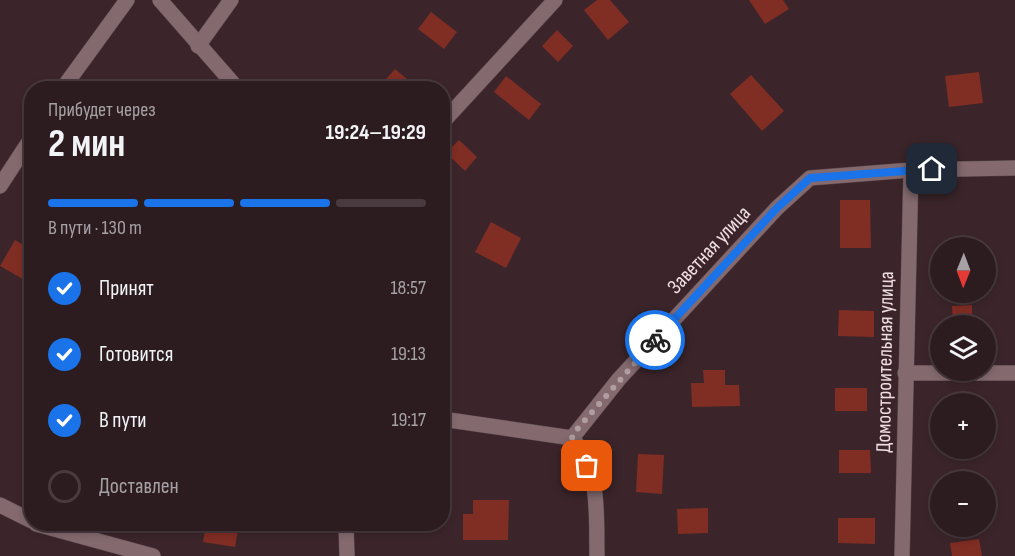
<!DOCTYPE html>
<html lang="ru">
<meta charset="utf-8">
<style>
:root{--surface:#2c1c20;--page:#38292d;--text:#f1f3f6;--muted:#a6a1a5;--line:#483a3e;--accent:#1a73e8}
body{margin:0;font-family:"Sofia Sans Condensed",sans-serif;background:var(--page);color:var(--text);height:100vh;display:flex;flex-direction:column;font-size:22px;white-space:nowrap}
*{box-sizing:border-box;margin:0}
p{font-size:20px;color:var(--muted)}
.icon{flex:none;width:33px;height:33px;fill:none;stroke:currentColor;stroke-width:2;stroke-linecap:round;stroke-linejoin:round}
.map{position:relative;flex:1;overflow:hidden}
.drawer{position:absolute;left:24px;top:81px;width:426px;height:450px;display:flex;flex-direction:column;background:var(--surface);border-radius:24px;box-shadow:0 3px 9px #0003,0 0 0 2px var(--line)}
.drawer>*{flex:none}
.needle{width:39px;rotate:181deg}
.tools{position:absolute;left:930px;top:237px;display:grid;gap:12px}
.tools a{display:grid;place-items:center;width:66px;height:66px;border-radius:50%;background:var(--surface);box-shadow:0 3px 9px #0003,0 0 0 2px var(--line);font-size:30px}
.pin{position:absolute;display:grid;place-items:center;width:51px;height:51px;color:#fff;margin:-26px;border-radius:12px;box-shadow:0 3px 9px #0006}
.courier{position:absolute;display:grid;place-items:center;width:60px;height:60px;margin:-30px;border:4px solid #1a73e8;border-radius:50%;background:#fff;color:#222;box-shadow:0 2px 8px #0007}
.overview em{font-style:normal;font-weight:700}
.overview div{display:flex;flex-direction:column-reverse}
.overview{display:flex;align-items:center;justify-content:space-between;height:102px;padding:0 24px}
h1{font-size:39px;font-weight:700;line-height:45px}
.bar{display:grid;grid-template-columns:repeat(4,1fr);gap:9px 6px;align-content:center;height:72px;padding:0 24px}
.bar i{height:8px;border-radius:4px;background:var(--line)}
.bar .on{background:var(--accent)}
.bar p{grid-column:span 4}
ol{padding:0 24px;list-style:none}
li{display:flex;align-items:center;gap:18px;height:66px}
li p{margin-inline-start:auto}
li .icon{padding:6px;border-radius:50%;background:var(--accent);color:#fff;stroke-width:4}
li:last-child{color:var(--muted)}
li i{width:33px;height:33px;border:3px solid var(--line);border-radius:50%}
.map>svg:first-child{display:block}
</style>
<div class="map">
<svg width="1015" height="556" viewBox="0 0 1015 556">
<rect width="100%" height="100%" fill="#3b252a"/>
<g fill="#802d24">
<polygon points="597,0 610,0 629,22 608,40 584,10"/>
<polygon points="749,0 783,0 789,9 765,24"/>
<polygon points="431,12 457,32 444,49 418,29"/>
<polygon points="557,30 573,46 558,62 542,46"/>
<polygon points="395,69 418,88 386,88 381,85"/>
<polygon points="979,72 983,103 949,107 945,76"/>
<polygon points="751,75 784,111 762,131 730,94"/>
<polygon points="506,76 541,104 529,120 494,92"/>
<polygon points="459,140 477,157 465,171 446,153"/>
<polygon points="840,200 870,200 871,248 840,248"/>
<polygon points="491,222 521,238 506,268 475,252"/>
<polygon points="15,240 32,250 32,276 28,282 0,266"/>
<polygon points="972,305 972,326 953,326 952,306"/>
<polygon points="839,310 874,311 874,337 838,336"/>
<polygon points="703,370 725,370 725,385 739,385 740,406 692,407 691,383 704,383"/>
<rect x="835" y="388" width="32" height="23"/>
<polygon points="839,450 870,450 871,473 839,473"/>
<polygon points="638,454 664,455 662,494 636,492"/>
<polygon points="473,500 509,500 508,540 463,540 463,514 473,514"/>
<polygon points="708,508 708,533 678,534 677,509"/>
<polygon points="838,518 875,518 875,544 838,543"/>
<polygon points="206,524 238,530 235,547 203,542"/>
<polygon points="979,539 982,556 952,556 950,543"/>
</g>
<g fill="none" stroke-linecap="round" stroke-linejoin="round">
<g stroke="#564449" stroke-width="16">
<g id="minor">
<polyline points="160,0 237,88"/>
<polyline points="198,46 231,0"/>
<polyline points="63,88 127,0"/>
<polyline points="442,123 555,0"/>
<polyline points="0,186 32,137"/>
<polyline points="905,373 1015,373"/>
<polyline points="442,419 572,438 619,379 777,208 810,178 911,170 1015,168"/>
<path d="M572,438C601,471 596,515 597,556"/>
<polyline points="0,505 32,521"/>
<polyline points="36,524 153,556"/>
<polyline points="346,524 347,556"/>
<polyline points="902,556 911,170"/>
</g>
</g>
<use href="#minor" stroke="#846a6f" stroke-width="15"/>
</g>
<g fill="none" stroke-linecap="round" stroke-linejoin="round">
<polyline stroke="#af9da1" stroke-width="6" stroke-dasharray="0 10.8" points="587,466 572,438 573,434 655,340"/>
<polyline stroke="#1a73e8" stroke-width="8" points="655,340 777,208 810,178 932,169"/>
</g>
<g text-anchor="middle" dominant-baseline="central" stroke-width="4.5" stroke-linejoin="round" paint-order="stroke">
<g font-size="21" fill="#eedee1" stroke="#3b252a">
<text transform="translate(709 250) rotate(-47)">Заветная улица</text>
<text transform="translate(885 362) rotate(-89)">Домостроительная улица</text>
</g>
</g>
</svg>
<div class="tools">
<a><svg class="needle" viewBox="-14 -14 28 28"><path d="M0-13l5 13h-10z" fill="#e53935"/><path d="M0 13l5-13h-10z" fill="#a6a1a5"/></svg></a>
<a><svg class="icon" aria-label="layers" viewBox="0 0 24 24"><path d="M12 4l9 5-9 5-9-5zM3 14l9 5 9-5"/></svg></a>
<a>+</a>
<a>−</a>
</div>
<div class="pin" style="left:587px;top:466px;background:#ea580c"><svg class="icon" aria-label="bag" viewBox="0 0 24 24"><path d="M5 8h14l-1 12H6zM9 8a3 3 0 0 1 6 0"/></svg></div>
<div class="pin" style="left:932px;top:169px;background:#1f2937"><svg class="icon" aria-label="home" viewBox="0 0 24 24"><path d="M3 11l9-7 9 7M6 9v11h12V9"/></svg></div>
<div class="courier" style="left:655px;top:340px"><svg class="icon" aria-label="bike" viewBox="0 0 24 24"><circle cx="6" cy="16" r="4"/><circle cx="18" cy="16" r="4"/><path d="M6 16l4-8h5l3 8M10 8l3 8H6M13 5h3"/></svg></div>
<section class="drawer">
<div class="overview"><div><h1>2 мин</h1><p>Прибудет через</p></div><em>19:24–19:29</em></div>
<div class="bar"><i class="on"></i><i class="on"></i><i class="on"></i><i></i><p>В пути · 130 m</p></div>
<ol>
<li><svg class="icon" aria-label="check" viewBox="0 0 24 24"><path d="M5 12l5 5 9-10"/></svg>Принят<p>18:57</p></li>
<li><svg class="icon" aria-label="check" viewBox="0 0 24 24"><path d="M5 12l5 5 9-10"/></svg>Готовится<p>19:13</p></li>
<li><svg class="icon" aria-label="check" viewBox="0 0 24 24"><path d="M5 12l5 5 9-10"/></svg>В пути<p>19:17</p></li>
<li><i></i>Доставлен</li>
</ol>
</section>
</div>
